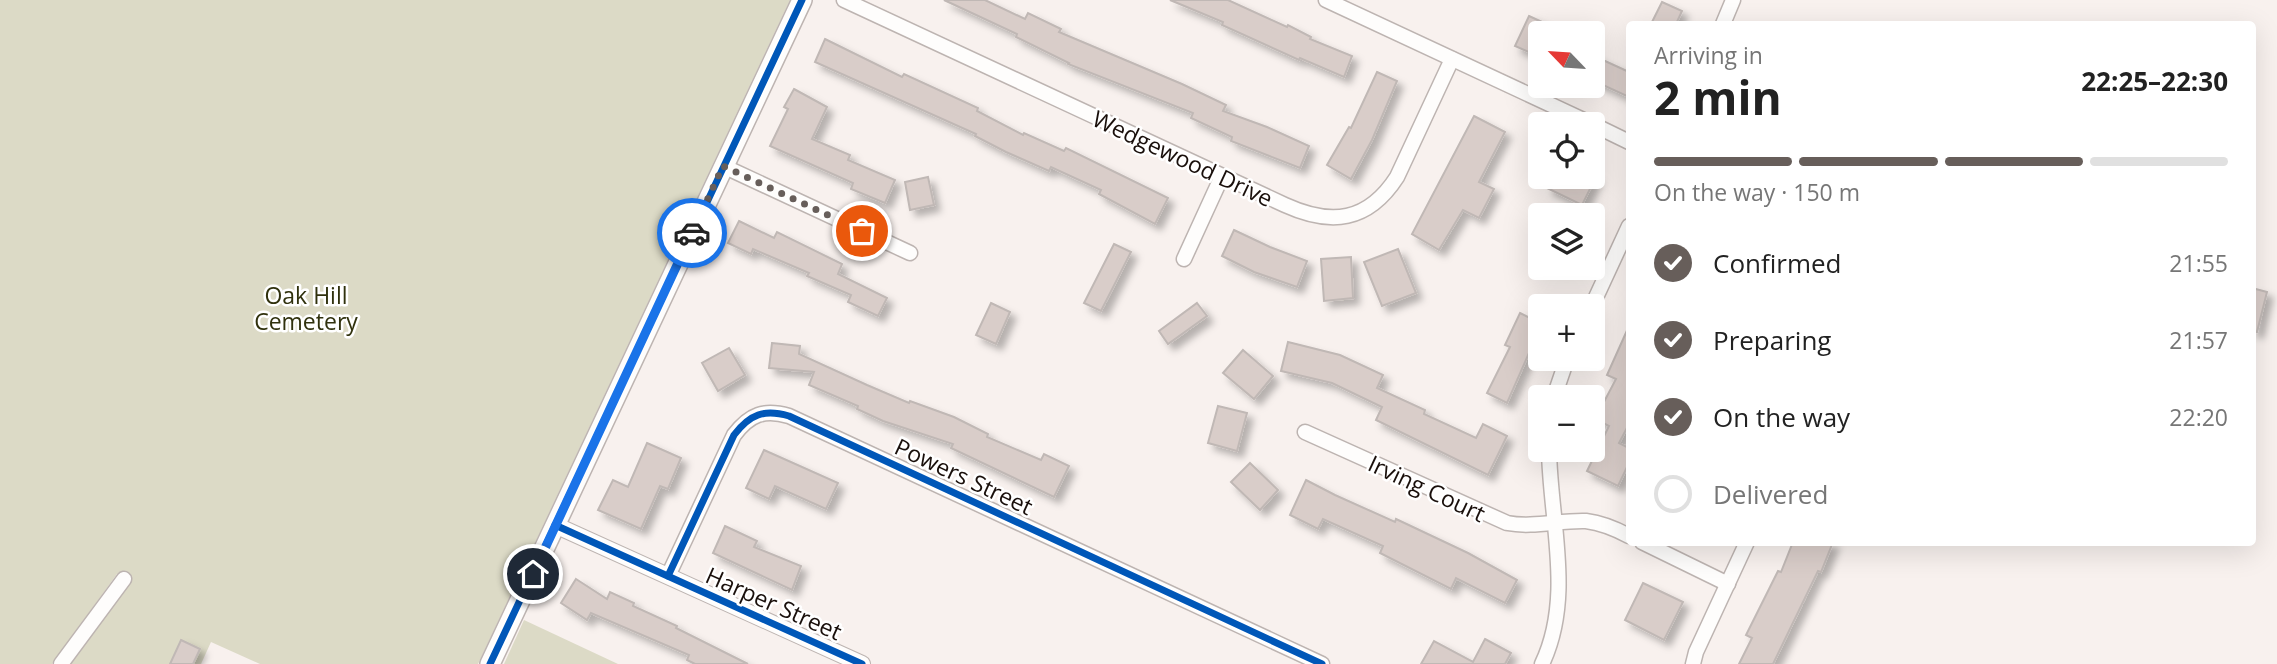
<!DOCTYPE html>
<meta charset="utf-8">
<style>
:root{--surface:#fff;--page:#f6f6f6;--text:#222;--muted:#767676;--line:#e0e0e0;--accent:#675e5a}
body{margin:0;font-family:"Open Sans",sans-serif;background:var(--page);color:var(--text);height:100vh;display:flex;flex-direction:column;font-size:26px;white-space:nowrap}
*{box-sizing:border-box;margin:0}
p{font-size:23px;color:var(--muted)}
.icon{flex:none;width:38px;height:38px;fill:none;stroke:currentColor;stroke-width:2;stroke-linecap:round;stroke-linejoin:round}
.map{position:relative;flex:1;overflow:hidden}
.drawer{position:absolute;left:1626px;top:21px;width:630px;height:525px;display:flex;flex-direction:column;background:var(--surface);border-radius:7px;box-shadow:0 7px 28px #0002}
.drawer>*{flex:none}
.needle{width:46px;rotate:295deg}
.controls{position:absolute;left:1528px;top:21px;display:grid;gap:14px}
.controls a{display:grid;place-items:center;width:77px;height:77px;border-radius:7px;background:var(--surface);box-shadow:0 7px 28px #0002;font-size:35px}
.pin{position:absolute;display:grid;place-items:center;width:60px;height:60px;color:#fff;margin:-30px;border:4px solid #fff;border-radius:50%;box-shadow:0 2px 7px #0007}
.courier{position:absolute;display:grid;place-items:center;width:70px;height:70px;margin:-35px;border:5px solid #1a73e8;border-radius:50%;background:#fff;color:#222;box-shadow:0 2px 9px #0007}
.headline em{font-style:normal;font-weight:700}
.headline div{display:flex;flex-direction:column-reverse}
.headline{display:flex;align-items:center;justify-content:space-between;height:119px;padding:0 28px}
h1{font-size:46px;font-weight:700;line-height:52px}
.bar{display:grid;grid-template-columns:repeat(4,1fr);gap:10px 7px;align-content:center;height:84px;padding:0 28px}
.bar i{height:9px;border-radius:5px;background:var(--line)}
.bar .on{background:var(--accent)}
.bar p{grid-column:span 4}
ol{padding:0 28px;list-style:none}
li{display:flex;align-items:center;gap:21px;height:77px}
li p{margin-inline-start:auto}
li .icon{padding:7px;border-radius:50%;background:var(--accent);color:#fff;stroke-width:4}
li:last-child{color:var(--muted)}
li i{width:38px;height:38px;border:4px solid var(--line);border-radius:50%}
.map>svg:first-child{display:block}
</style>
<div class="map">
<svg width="2277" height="664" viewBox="0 0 2277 664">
<defs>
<filter id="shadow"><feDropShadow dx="6" dy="6" stdDeviation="3.5" flood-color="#0004"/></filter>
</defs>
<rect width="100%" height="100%" fill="#f8f1ee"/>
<g fill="#dcdac6">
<polygon points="0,0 790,0 478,664 260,664 211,642 201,664 71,664 130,583 117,574 52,664 0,664"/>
<polygon points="524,620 618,664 504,664"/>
</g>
<g fill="#d9cdc9" stroke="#c0b8b5" stroke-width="2" filter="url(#shadow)">
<polygon points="944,0 985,0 1025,19 1028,13 1061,29 1059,32 1182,84 1226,105 1223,111 1267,127 1309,146 1300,168 1231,141 1232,137 1191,118 1193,113 1068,64 1069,63 1016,37 1017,34"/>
<polygon points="1170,0 1228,0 1287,27 1288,25 1311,37 1310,39 1352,56 1344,77 1300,58 1299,60 1222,25 1223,22"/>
<polygon points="1662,2 1682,11 1676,24 1651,24"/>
<polygon points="1529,16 1566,33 1540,33 1540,48 1535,46 1531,53 1515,46"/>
<polygon points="825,39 902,77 904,74 978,108 977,111 1023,135 1024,133 1064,151 1066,148 1168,198 1155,224 1099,194 1101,190 1051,167 1049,171 1006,152 975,136 976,134 815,62"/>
<polygon points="1592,55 1629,72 1629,97 1592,80"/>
<polygon points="1377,72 1397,81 1372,140 1351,179 1327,165 1349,127 1351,128"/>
<polygon points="794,89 827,107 812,139 850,155 848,160 895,180 885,203 851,189 853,183 770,146 788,109 784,107"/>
<polygon points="1474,116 1505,132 1479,182 1494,189 1479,218 1463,210 1439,250 1412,234"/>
<polygon points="928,177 934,205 910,210 905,182"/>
<polygon points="1553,177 1596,177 1582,205 1547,188"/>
<polygon points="739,221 774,238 777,232 842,264 838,274 887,298 878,316 848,302 851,295 807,276 809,273 753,249 751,254 728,243"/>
<polygon points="1234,230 1270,247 1307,261 1297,287 1254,272 1222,256"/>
<polygon points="1114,244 1131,252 1101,311 1084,303"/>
<polygon points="1398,249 1416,293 1382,306 1364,262"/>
<polygon points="1351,257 1353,298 1324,301 1321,259"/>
<polygon points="2252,288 2267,292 2257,332 2252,331"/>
<polygon points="991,303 1010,312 996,344 976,335"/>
<polygon points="1197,303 1207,316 1168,344 1159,331"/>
<polygon points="1520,313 1540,323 1540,328 1507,403 1487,393 1510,347 1505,345"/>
<polygon points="1629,326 1629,424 1619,443 1629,448 1629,463 1618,486 1587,471 1609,426 1595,419 1616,379 1607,375"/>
<polygon points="1288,342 1340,355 1383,375 1377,388 1425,410 1424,414 1476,438 1483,424 1507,436 1488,475 1376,420 1382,407 1332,383 1281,371"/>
<polygon points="772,343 800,346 799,354 867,385 909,403 910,401 954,417 988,434 987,437 1041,460 1044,454 1069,466 1054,497 951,448 953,444 883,421 857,409 858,406 809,385 814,372 769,368"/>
<polygon points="729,348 745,375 718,391 702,363"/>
<polygon points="1243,350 1273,376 1254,399 1223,373"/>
<polygon points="1218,406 1247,413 1237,451 1208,443"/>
<polygon points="647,443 681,458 668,489 660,486 641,529 598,510 613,480 628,487"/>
<polygon points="764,450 838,483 826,509 775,486 769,499 746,488"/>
<polygon points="1250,463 1278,490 1260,510 1231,482"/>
<polygon points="1306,480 1335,495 1395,522 1396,519 1468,553 1517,580 1505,603 1456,578 1451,589 1380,553 1383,546 1323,519 1318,529 1290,515"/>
<polygon points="725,526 757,541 754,547 801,566 792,590 713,553"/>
<polygon points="1793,542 1833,542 1821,572 1818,571 1773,664 1739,664 1752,638 1746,635 1778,571 1781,572"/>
<polygon points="576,579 607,599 610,592 634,603 633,606 677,626 676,628 748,664 695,664 687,660 689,655 591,613 587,620 561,603"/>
<polygon points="1643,583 1683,602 1664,640 1625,620"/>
<polygon points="1485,639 1511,653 1505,664 1421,664 1434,641 1473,662"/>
<polygon points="181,640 200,649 193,664 170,664"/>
</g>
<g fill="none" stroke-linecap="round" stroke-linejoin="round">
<g stroke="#bdb4b1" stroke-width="17">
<g id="minor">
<path d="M844,0L1285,205C1331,226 1368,222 1397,177L1452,59"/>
<polyline points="1326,0 1592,124"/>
<polyline points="1723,24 1733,0"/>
<polyline points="1592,124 1629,142"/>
<polyline points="723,166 910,253"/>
<polyline points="1184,259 1222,176"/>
<polyline points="1592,306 1629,226"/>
<polyline points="1554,397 1567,359"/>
<path d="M1305,432L1507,523C1533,528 1560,520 1586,521C1602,523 1616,529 1629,536"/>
<polyline points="1642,542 1728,584"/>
<path d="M668,576L734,435C750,414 764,409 789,416L1322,664"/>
<polyline points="61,664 124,579"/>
<path d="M1542,664C1574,597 1550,521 1549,450"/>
<polyline points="1693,664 1696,652 1747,542"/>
</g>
</g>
<g stroke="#bdb4b1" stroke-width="18">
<polyline id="tertiary" points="555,525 862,664"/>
</g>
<g stroke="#bdb4b1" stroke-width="22">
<polyline id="secondary" points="490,664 802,0"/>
</g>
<use href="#minor" stroke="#fefdfc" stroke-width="14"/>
<use href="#tertiary" stroke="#fefdfc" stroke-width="16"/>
<use href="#secondary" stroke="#fefdfc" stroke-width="19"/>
<g stroke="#fff" stroke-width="11">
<g id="cycleway">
<polyline points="555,525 862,664"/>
<path d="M668,576L734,435C750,414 764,409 789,416L1322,664"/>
<polyline points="490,664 802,0"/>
</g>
</g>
<use href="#cycleway" stroke="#0057b8" stroke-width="7"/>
</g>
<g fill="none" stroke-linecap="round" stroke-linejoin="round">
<polyline stroke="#675e5a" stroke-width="7" stroke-dasharray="0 12.6" points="692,233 723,166 862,231"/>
<polyline stroke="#1a73e8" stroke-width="9" points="533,574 692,233"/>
</g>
<g text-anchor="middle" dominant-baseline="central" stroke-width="5" stroke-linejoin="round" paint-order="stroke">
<g font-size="23" fill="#190f0b" stroke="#fff">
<text transform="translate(1183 158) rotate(25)">Wedgewood Drive</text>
<text transform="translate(964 476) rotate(25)">Powers Street</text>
<text transform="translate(1427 488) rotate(25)">Irving Court</text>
<text transform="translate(774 603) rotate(24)">Harper Street</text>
</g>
<g font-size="23" fill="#30310d" stroke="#fff">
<text x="306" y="295">Oak Hill<tspan x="306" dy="26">Cemetery</tspan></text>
</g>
</g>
</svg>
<div class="controls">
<a><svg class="needle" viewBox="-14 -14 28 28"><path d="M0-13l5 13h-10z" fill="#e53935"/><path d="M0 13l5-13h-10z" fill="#767676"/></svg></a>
<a><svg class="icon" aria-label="locate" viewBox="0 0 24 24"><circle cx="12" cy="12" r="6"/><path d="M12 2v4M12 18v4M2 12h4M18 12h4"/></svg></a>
<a><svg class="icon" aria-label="layers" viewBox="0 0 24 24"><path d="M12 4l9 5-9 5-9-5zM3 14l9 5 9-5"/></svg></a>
<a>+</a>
<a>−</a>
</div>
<div class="pin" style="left:862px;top:231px;background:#ea580c"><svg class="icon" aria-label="bag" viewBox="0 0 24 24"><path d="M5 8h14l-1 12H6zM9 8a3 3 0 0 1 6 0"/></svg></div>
<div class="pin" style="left:533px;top:574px;background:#1f2937"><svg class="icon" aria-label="home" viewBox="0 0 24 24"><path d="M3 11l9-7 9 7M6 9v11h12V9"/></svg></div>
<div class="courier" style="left:692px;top:233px"><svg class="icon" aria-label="car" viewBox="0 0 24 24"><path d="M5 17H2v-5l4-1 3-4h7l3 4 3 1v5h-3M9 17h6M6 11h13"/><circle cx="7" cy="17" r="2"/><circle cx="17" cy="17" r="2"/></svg></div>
<section class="drawer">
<div class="headline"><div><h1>2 min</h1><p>Arriving in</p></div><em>22:25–22:30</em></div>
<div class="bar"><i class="on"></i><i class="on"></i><i class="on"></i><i></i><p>On the way · 150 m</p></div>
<ol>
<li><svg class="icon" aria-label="check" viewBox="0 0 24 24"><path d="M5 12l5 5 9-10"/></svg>Confirmed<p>21:55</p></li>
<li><svg class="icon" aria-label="check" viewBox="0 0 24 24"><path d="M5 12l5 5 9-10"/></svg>Preparing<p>21:57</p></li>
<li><svg class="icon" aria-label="check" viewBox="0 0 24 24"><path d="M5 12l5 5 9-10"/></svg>On the way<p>22:20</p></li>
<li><i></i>Delivered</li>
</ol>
</section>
</div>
